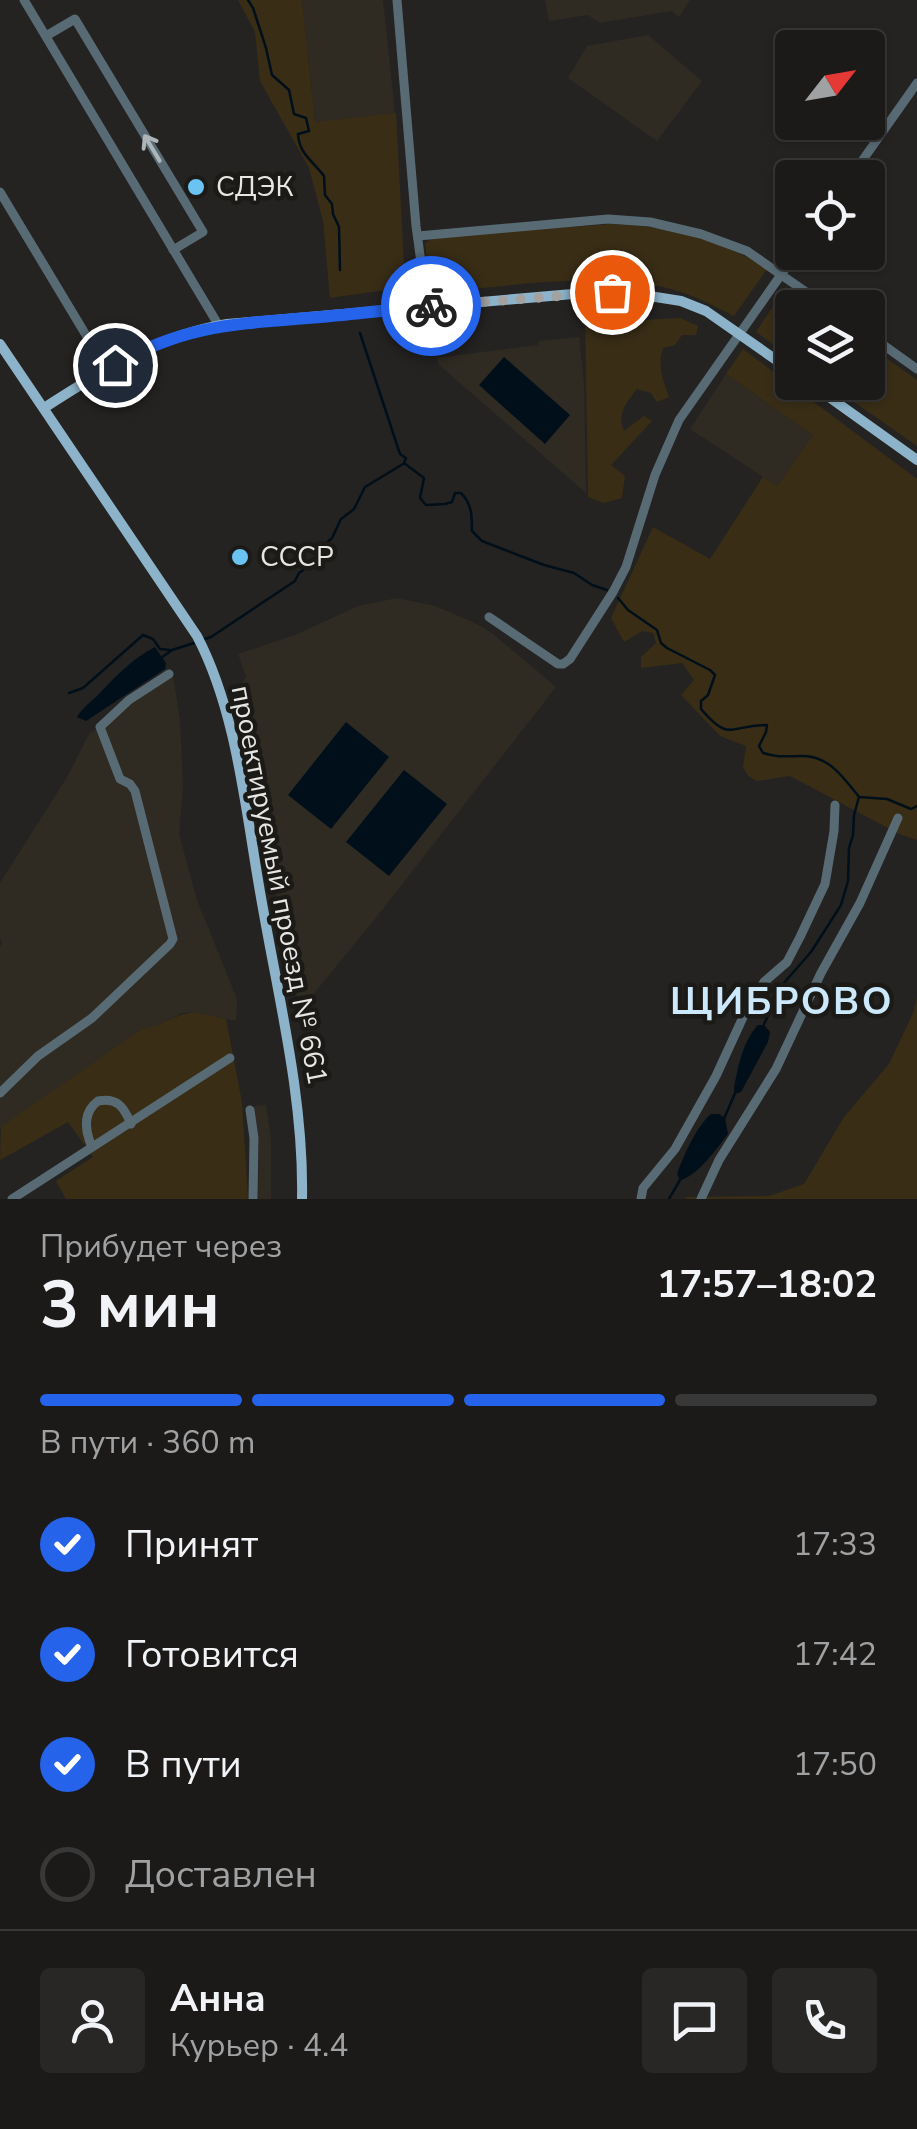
<!DOCTYPE html>
<html lang="ru">
<meta charset="utf-8">
<style>
:root{--surface:#1b1a19;--page:#282726;--text:#f1f3f6;--muted:#a0a1a2;--line:#393838;--accent:#2563eb}
body{margin:0;font-family:"Nunito Sans",sans-serif;background:var(--page);color:var(--text);height:100vh;display:flex;flex-direction:column;font-size:38px;white-space:nowrap}
*{box-sizing:border-box;margin:0}
p{font-size:32px;color:var(--muted)}
.icon{flex:none;width:55px;height:55px;fill:none;stroke:currentColor;stroke-width:2;stroke-linecap:round;stroke-linejoin:round}
.map{position:relative;height:1199px;overflow:hidden}
.side{display:flex;flex-direction:column;background:var(--surface);flex:1}
.side>*{flex:none}
.needle{width:65px;rotate:59deg}
.controls{position:absolute;left:775px;top:30px;display:grid;gap:20px}
.controls a{display:grid;place-items:center;width:110px;height:110px;border-radius:10px;background:var(--surface);box-shadow:0 2px 8px #0004,0 0 0 2px var(--line);font-size:50px}
.pin{position:absolute;display:grid;place-items:center;width:85px;height:85px;color:#fff;margin:-42px;border:5px solid #fff;border-radius:50%;box-shadow:0 2px 10px #0007}
.courier{position:absolute;display:grid;place-items:center;width:100px;height:100px;margin:-50px;border:8px solid #2563eb;border-radius:50%;background:#fff;color:#222;box-shadow:0 2px 12px #0007}
.head em{font-style:normal;font-weight:700}
.head div{display:flex;flex-direction:column-reverse}
.head{display:flex;align-items:center;justify-content:space-between;height:170px;padding:0 40px}
h1{font-size:65px;font-weight:700;line-height:75px}
.bar{display:grid;grid-template-columns:repeat(4,1fr);gap:15px 10px;align-content:center;height:120px;padding:0 40px}
.bar i{height:12px;border-radius:8px;background:var(--line)}
.bar .active{background:var(--accent)}
.bar p{grid-column:span 4}
.line{display:flex;align-items:center;gap:25px;padding:0 40px;border-top:2px solid var(--line)}
.line div{flex:1}
.round{display:grid;place-items:center;flex:none;width:105px;height:105px;border-radius:10px;background:var(--page)}
ol{padding:0 40px;list-style:none}
li{display:flex;align-items:center;gap:30px;height:110px}
li p{margin-inline-start:auto}
li .icon{padding:10px;border-radius:50%;background:var(--accent);color:#fff;stroke-width:4}
li:last-child{color:var(--muted)}
li i{width:55px;height:55px;border:5px solid var(--line);border-radius:50%}
.map>svg:first-child{display:block}
</style>
<div class="map">
<svg width="917" height="1199" viewBox="0 0 917 1199">
<rect width="100%" height="100%" fill="#242321"/>
<g fill="#2f2b23">
<polygon points="302,0 383,0 395,114 315,122"/>
<polygon points="545,0 690,0 679,17 672,11 600,23 588,15 549,21"/>
<polygon points="648,35 702,81 657,141 568,78 587,46"/>
<polygon points="579,337 584,384 586,493 438,364 437,358 538,345 539,341"/>
<polygon points="726,374 813,435 777,486 690,429"/>
<polygon points="397,598 435,606 473,622 492,633 556,687 375,919 302,1008 299,1006 273,878 238,690 246,676 238,654 295,635 358,606"/>
<polygon points="173,675 180,721 183,788 179,834 197,900 237,999 236,1021 196,1012 182,1013 153,1028 142,1029 0,1129 0,947 2,943 0,938 0,883 69,774 89,734"/>
<polygon points="266,1105 271,1140 271,1199 258,1199 259,1140 254,1106"/>
</g>
<g fill="#392d16">
<polygon points="238,0 302,0 315,122 396,113 405,283 400,288 330,298 323,221 309,168 260,81 255,32"/>
<path d="M613,224C666,226 722,239 767,269L734,316C716,307 698,297 678,291C605,269 506,287 431,293L425,244L433,237Z"/>
<polygon points="786,287 815,307 792,308 792,358 756,332"/>
<path d="M585,314H617L644,320L680,318L698,326L696,335H682L675,345L663,348C657,364 663,381 669,397L657,402L651,393L637,389C626,403 617,413 624,431L644,416L652,421L611,465L625,476L622,498L604,503L588,497Z"/>
<polygon points="868,345 917,380 917,446 827,383 868,382"/>
<polygon points="743,349 917,479 917,840 899,834 790,776 757,781 748,776 743,767 746,746 720,736 681,695 694,680 682,663 641,668 641,657 656,643 653,633 642,631 624,642 611,618 653,527 710,559 763,477 777,486 813,435 726,374"/>
<polygon points="917,998 917,1199 686,1199 686,1197 769,1196 804,1184 844,1117 889,1064 913,1013"/>
<path d="M196,1012L226,1019L242,1102L248,1199H66L56,1181L93,1157L68,1122L0,1160L1,1127L142,1029C162,1027 176,1013 196,1012Z"/>
</g>
<g fill="#000f1a">
<polygon points="504,357 570,415 545,444 479,385"/>
<path d="M155,647L166,663L165,669L86,721L77,717C83,707 91,702 99,694C116,676 133,658 155,647Z"/>
<polygon points="346,722 389,757 331,829 288,795"/>
<polygon points="404,770 447,804 389,876 346,842"/>
<path d="M758,1025H764L770,1032L768,1042L741,1092L735,1094L734,1088C738,1066 743,1041 758,1025Z"/>
<path d="M711,1114H719L725,1118L728,1134C717,1148 697,1177 680,1180L677,1174C684,1155 696,1127 711,1114Z"/>
</g>
<g fill="none" stroke-linecap="round" stroke-linejoin="round">
<g stroke="#000f1a" stroke-width="2.5">
<path d="M248,0L253,8L266,48L272,75L289,90L294,114L306,118L309,131L298,134C299,154 313,161 324,176L325,195L332,204L333,214L339,227L340,270"/>
<path d="M360,333L400,454L406,458L404,463L424,478L420,498L426,505L445,504L452,502L455,493H461C472,504 472,516 472,531L482,541L544,565L574,573L592,585L607,590"/>
<path d="M618,598L628,610L657,630L661,643L667,648L710,670L715,675L708,695L701,701V709C730,743 729,725 767,725L766,732L759,746L763,753C780,758 786,756 803,756C829,756 844,778 859,797L887,799L911,809L917,806"/>
<polyline points="202,640 211,637 295,581 299,573 313,563 323,546 332,538 341,519 354,509 365,487 403,464"/>
<polyline points="161,658 172,650 194,643"/>
<polyline points="69,693 83,688 143,635 153,639 160,649 170,650"/>
<polyline points="764,1024 783,984 811,952 841,905 848,881 849,848 853,835 854,815 859,797"/>
<polyline points="723,1121 736,1091"/>
<polyline points="669,1199 680,1180"/>
</g>
<g stroke="#586b75" stroke-width="9">
<polyline points="24,0 219,326"/>
<polyline points="397,0 416,226 427,306"/>
<polyline points="46,36 75,19 203,232 173,250"/>
<polyline points="850,178 917,83"/>
<polyline points="0,192 107,370"/>
<polyline points="418,236 608,219 650,222 701,234 747,251 829,308"/>
<polyline points="868,334 917,369"/>
<polyline points="489,617 558,664 563,664 570,659 613,592 626,567 655,475 679,420 797,252"/>
<polyline points="0,1093 38,1056 92,1018 170,944 173,939 135,791 130,784 120,779 100,727 129,700 169,674"/>
<polyline points="250,1110 254,1138 253,1199"/>
<path d="M92,1147C85,1131 82,1113 98,1101C117,1097 124,1107 131,1124"/>
<polyline points="12,1199 230,1058"/>
<polyline points="641,1199 643,1188 675,1149 716,1076 744,1015 764,982 787,962 800,937 825,884 834,831 835,805"/>
<polyline points="701,1199 719,1160 776,1069 821,973 860,903 898,818"/>
</g>
<g stroke="#8cb3c9" stroke-width="10">
<path d="M0,344L197,636C238,714 246,816 262,903C279,1001 304,1099 302,1199"/>
<polyline points="808,382 917,460"/>
<path d="M44,408C101,371 159,335 227,324L596,292L643,295L681,301L706,311L792,371"/>
</g>
</g>
<defs><path id="oneway-shaft" d="M-6 0H5M1.5-3L5.5 0L1.5 3" fill="none" stroke-width="1.6" stroke-linecap="round" stroke-linejoin="round" transform="scale(2.5)"/></defs>
<use stroke="#aeb5b8" href="#oneway-shaft" transform="translate(152 148) rotate(-121)"/>
<g fill="none" stroke-linecap="round" stroke-linejoin="round">
<polyline stroke="#a3a2a0" stroke-width="10" stroke-dasharray="0 18" points="431,306 612,292"/>
<path stroke="#2563eb" stroke-width="12" d="M115,365C191,321 247,324 331,316C364,313 397,309 431,306"/>
</g>
<g fill="#6ac3f1" stroke="#1b1a17" stroke-width="4">
<circle cx="196" cy="187" r="10"/>
<circle cx="240" cy="557" r="10"/>
</g>
<g text-anchor="middle" dominant-baseline="central" stroke-width="9" stroke-linejoin="round" paint-order="stroke">
<g font-size="28" fill="#e7e6e4" stroke="#1b1a17" text-anchor="start">
<text x="216" y="187">СДЭК</text>
<text x="260" y="557">СССР</text>
</g>
<g font-size="28" fill="#e7e6e4" stroke="#1b1a17">
<text transform="translate(279 885) rotate(79)">проектируемый проезд № 661</text>
</g>
<g font-size="38" font-weight="bold" letter-spacing="2.5" fill="#cbe9fb" stroke="#1b1a17">
<text x="782" y="1001">ЩИБРОВО</text>
</g>
</g>
</svg>
<div class="controls">
<a><svg class="needle" viewBox="-14 -14 28 28"><path d="M0-13l5 13h-10z" fill="#e53935"/><path d="M0 13l5-13h-10z" fill="#a0a1a2"/></svg></a>
<a><svg class="icon" aria-label="locate" viewBox="0 0 24 24"><circle cx="12" cy="12" r="6"/><path d="M12 2v4M12 18v4M2 12h4M18 12h4"/></svg></a>
<a><svg class="icon" aria-label="layers" viewBox="0 0 24 24"><path d="M12 4l9 5-9 5-9-5zM3 14l9 5 9-5"/></svg></a>
</div>
<div class="pin" style="left:612px;top:292px;background:#ea580c"><svg class="icon" aria-label="bag" viewBox="0 0 24 24"><path d="M5 8h14l-1 12H6zM9 8a3 3 0 0 1 6 0"/></svg></div>
<div class="pin" style="left:115px;top:365px;background:#1f2937"><svg class="icon" aria-label="home" viewBox="0 0 24 24"><path d="M3 11l9-7 9 7M6 9v11h12V9"/></svg></div>
<div class="courier" style="left:431px;top:306px"><svg class="icon" aria-label="bike" viewBox="0 0 24 24"><circle cx="6" cy="16" r="4"/><circle cx="18" cy="16" r="4"/><path d="M6 16l4-8h5l3 8M10 8l3 8H6M13 5h3"/></svg></div>
</div>
<section class="side">
<div class="head"><div><h1>3 мин</h1><p>Прибудет через</p></div><em>17:57–18:02</em></div>
<div class="bar"><i class="active"></i><i class="active"></i><i class="active"></i><i></i><p>В пути · 360 m</p></div>
<ol>
<li><svg class="icon" aria-label="check" viewBox="0 0 24 24"><path d="M5 12l5 5 9-10"/></svg>Принят<p>17:33</p></li>
<li><svg class="icon" aria-label="check" viewBox="0 0 24 24"><path d="M5 12l5 5 9-10"/></svg>Готовится<p>17:42</p></li>
<li><svg class="icon" aria-label="check" viewBox="0 0 24 24"><path d="M5 12l5 5 9-10"/></svg>В пути<p>17:50</p></li>
<li><i></i>Доставлен</li>
</ol>
<div class="line" style="height:180px"><a class="round"><svg class="icon" aria-label="person" viewBox="0 0 24 24"><circle cx="12" cy="8" r="4"/><path d="M4 21q1-7 8-7t8 7"/></svg></a><div><b>Анна</b><p>Курьер · 4.4</p></div><a class="round"><svg class="icon" aria-label="chat" viewBox="0 0 24 24"><path d="M4 5h16v11H9l-5 4z"/></svg></a><a class="round"><svg class="icon" aria-label="phone" viewBox="0 0 24 24"><path d="M5 4h4l2 5-3 2q2 4 5 5l2-3 5 2v4C11 20 4 13 5 4z"/></svg></a></div>
</section>
